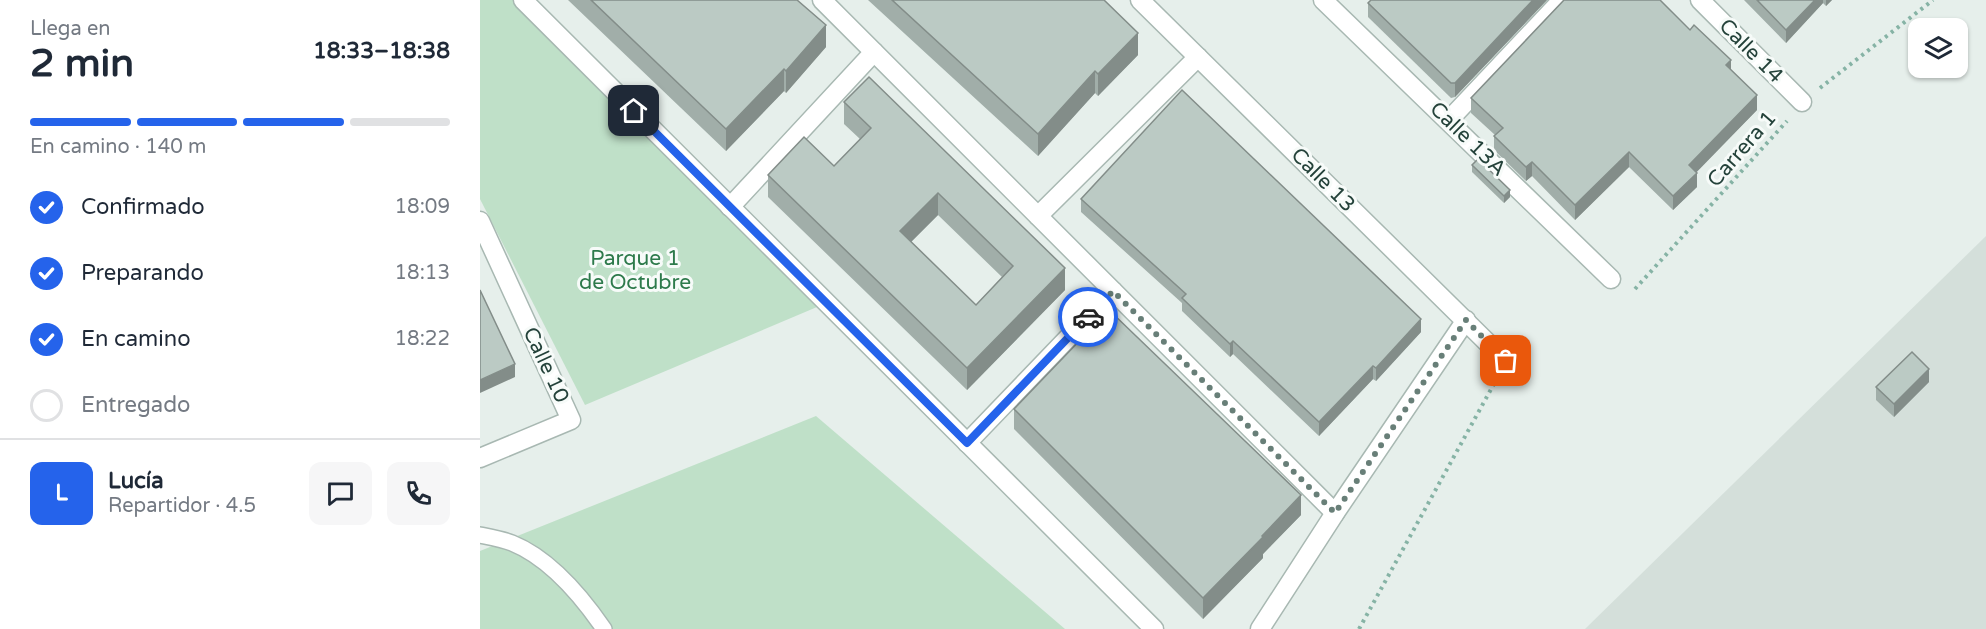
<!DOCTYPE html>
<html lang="es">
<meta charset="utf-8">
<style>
:root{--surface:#fff;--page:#f6f6f7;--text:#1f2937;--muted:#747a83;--line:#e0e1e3;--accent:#2563eb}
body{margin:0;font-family:"Varela Round",sans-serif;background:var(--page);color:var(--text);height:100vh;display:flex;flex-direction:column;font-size:22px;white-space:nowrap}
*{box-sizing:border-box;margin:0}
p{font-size:20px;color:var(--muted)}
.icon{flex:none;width:33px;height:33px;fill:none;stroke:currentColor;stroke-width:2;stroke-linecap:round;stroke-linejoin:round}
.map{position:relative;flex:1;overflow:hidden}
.sheet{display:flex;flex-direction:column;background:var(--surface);width:480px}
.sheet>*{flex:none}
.fabs{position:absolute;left:1428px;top:18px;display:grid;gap:12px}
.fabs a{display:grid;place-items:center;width:60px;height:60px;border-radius:12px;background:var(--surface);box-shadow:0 2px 4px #0004;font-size:30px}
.pin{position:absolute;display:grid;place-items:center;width:51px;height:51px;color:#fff;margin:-26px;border-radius:12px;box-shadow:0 3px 9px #0006}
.courier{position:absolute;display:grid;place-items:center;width:60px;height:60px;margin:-30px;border:4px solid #2563eb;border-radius:50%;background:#fff;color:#222;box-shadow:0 2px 8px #0007}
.summary em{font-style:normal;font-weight:700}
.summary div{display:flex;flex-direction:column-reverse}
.summary{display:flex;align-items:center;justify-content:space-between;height:102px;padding:0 30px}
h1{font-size:39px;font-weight:700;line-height:45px}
.bar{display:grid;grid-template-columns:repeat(4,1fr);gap:9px 6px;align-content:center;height:72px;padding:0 30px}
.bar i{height:8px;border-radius:4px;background:var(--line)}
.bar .selected{background:var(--accent)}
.bar p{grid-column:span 4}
.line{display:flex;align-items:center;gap:15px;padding:0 30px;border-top:2px solid var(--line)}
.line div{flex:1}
.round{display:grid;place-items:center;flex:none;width:63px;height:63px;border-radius:12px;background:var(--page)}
ol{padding:0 30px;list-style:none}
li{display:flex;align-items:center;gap:18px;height:66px}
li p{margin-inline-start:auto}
li .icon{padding:6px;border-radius:50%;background:var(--accent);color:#fff;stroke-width:4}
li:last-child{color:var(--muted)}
li i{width:33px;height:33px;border:3px solid var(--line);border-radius:50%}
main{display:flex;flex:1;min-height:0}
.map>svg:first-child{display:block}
</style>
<main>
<section class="sheet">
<div class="summary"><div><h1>2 min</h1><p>Llega en</p></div><em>18:33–18:38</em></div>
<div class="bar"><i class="selected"></i><i class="selected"></i><i class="selected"></i><i></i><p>En camino · 140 m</p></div>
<ol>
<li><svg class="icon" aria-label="check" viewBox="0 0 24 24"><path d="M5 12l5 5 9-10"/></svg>Confirmado<p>18:09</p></li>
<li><svg class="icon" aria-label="check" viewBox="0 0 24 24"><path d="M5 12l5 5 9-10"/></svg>Preparando<p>18:13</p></li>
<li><svg class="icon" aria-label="check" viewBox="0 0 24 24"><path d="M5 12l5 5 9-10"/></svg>En camino<p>18:22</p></li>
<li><i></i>Entregado</li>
</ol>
<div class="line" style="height:108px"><b class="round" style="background:var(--accent);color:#fff">L</b><div><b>Lucía</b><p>Repartidor · 4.5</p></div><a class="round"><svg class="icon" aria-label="chat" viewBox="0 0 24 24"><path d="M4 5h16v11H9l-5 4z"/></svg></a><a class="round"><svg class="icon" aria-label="phone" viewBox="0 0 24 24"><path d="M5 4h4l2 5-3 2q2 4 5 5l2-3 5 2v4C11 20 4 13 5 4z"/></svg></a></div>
</section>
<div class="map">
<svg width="1506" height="629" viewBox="0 0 1506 629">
<rect width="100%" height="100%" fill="#e6efeb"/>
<polygon fill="#d4dfda" points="1506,236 1506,629 1105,629"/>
<g fill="#bfe0c8">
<polygon points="0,0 40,0 337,307 105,405 0,199"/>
<polygon points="336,416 585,629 0,629 0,551"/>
</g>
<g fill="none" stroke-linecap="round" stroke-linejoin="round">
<g stroke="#a8b8b2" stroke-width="18">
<path id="service" d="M0,535C10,537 22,539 32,543C69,558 102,597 124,629"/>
</g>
<g stroke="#a8b8b2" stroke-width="21">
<g id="minor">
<polyline points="43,0 674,629"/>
<polyline points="342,0 855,513"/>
<polyline points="660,0 1026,361"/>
<polyline points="843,0 1131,279"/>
<polyline points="1220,0 1322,102"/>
<polyline points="969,120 1082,0"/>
<polyline points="250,207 394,52"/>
<polyline points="558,216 718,57"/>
<polyline points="0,221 91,420 0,458"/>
<polyline points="487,443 633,291"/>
<polyline points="780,629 855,513 986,320"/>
</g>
</g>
<g stroke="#86b3a5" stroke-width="4" stroke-dasharray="3 4.5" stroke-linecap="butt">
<polyline points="1340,88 1453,0"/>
<polyline points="1155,289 1307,121"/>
<polyline points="879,629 1015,382"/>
</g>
<use href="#service" stroke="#fff" stroke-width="15"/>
<use href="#minor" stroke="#fff" stroke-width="18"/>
</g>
<g fill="#a1aea9" fill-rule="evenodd">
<polygon points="88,0 317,0 346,47 306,93 304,91 246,151"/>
<polygon points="388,0 624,0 658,55 618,96 615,93 558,156"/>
<polygon points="1067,0 975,97 971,98 888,17 888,3"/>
<polygon points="1264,0 1352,0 1346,6 1343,3 1306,43"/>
<polygon points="1251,71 1277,110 1216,172 1217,187 1193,210 1149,167 1095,220 1052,176 1046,181 1014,150 1014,136 1015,135 991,113 991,98"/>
<path d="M364,102L585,290L487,390L288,197V175L354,166L380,139L364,124ZM458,215L522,277L496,305L431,242Z"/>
<polygon points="992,165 1030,197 1024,203 992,172"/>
<polygon points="601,199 941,332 896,381 893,379 839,436 753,354 750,357 702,311 702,303 601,212"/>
<polygon points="1449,382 1414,417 1396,400 1396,387"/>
<polygon points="534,409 821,515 783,554 783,558 723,619 534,429"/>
</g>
<g fill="#838d89">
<polygon points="1053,0 1067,0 975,97 975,83"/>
<polygon points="1335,0 1343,0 1343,3 1306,43 1306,30"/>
<polygon points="1346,0 1352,0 1346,6"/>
<polygon points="346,25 346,47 306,93 306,71"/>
<polygon points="658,33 658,55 618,96 618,74"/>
<polygon points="1251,60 1251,74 1246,65"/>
<polygon points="304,69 304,91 246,151 246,129"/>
<polygon points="615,71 615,93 558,156 558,134"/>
<polygon points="1277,95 1277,110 1209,180 1209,165"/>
<polygon points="1149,152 1149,167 1095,220 1095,205"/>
<polygon points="1052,162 1052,176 1046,181 1046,167"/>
<polygon points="1217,173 1217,187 1193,210 1193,196"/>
<polygon points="1030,190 1030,197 1024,203 1024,196"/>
<polygon points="458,193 458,215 420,253 420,231"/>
<polygon points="585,268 585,290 487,390 487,368"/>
<polygon points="941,319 941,332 896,381 896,368"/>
<polygon points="753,341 753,354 750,357 750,344"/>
<polygon points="35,364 35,377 0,393 0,380"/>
<polygon points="893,366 893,379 839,436 839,422"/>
<polygon points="1449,369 1449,382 1414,417 1414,404"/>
<polygon points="821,495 821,515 783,554 783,558 723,619 723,598"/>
</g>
<g fill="#bbcac4" stroke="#838d89" stroke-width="1.5" fill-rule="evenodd">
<polygon points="111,0 317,0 346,25 306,71 304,69 246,129"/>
<polygon points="412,0 624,0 658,33 618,74 615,71 558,134"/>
<polygon points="891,0 1053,0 975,83 971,83 888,3"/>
<polygon points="1084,0 1180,0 1210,30 1214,25 1251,60 1246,65 1277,95 1209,165 1217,173 1193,196 1149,152 1095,205 1052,162 1046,167 1014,136 1023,128 991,98"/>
<polygon points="1277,0 1335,0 1306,30"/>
<path d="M389,77L585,268L487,368L288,175L324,137L354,166L391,128L364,102ZM458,193L533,266L496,305L420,231Z"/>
<polygon points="702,90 941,319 896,368 893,366 839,422 753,341 750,344 702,298 706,294 601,199"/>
<polygon points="998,159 1030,190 1024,196 992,165"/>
<polygon points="0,290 35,364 0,380"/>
<polygon points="629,310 821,495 782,536 783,537 723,598 534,409"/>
<polygon points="1432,352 1449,369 1414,404 1396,387"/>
</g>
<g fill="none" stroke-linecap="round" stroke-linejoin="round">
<polyline stroke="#687f78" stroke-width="6" stroke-dasharray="0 10.8" points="608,317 633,291 855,513 986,320 1026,361"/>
<polyline stroke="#2563eb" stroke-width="8" points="154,111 487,443 608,317"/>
</g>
<g text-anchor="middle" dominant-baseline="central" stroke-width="6" stroke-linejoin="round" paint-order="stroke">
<g font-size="21" fill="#24423a" stroke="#f7fbf9">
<text transform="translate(1271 51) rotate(45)">Calle 14</text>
<text transform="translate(988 139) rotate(44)">Calle 13A</text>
<text transform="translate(1262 149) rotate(-49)">Carrera 1</text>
<text transform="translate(843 180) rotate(45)">Calle 13</text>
<text transform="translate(66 365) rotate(65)">Calle 10</text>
</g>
<g font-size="21" fill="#2d7a4b" stroke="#f7fbf9">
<text x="155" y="258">Parque 1<tspan x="155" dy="24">de Octubre</tspan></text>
</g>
</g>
</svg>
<div class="fabs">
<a><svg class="icon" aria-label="layers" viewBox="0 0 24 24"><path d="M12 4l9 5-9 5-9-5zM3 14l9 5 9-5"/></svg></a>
</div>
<div class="pin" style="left:1026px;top:361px;background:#ea580c"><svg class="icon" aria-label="bag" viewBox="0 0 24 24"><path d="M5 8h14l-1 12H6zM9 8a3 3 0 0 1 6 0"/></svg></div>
<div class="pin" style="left:154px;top:111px;background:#1f2937"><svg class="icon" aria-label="home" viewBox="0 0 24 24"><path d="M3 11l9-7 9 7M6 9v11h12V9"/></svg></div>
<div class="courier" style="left:608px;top:317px"><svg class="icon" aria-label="car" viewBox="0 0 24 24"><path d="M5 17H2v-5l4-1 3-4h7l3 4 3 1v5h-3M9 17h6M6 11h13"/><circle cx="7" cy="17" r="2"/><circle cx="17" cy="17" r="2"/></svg></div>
</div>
</main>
